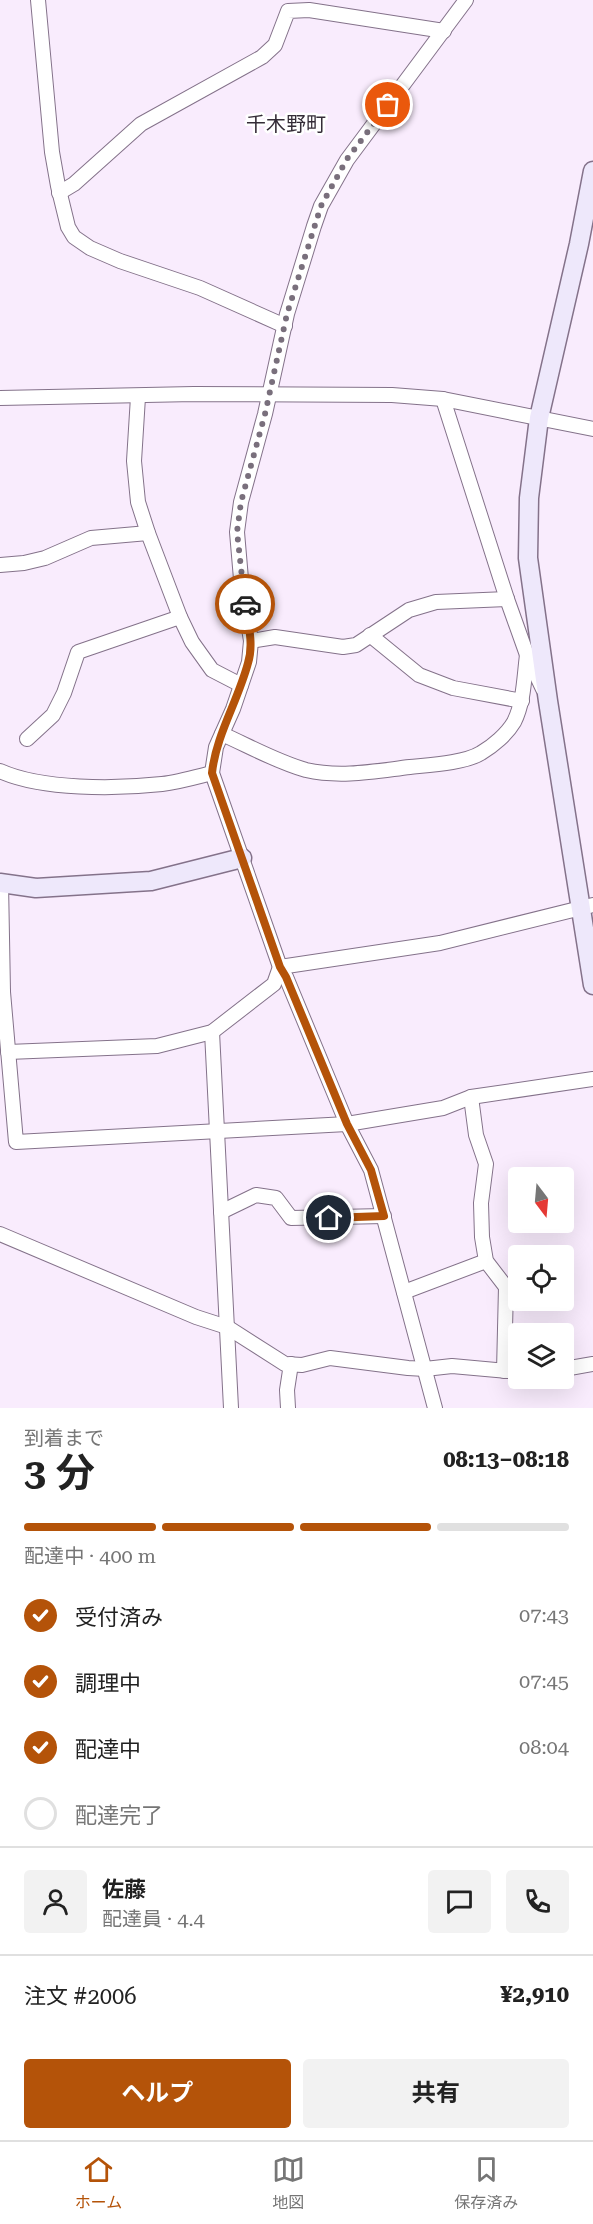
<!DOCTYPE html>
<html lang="ja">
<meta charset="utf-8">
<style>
:root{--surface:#fff;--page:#f2f2f2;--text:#222;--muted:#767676;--line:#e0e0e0;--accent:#b45309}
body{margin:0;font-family:"Roboto Serif","Noto Sans JP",serif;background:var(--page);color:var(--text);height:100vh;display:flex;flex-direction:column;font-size:22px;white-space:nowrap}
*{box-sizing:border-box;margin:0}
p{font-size:20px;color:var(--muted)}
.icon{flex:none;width:33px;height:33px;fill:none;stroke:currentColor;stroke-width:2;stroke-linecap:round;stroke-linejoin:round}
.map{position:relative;height:1408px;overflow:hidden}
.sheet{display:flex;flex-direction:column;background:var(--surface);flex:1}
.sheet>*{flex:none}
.needle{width:39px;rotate:164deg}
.tools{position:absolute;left:508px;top:1167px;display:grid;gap:12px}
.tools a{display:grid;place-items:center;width:66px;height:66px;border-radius:6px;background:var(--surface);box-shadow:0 6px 24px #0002;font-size:30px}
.pin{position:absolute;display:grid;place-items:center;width:51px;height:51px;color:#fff;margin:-26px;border:3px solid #fff;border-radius:50%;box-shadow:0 2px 6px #0007}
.courier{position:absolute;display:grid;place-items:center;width:60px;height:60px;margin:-30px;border:4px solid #b45309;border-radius:50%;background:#fff;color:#222;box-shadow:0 2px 8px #0007}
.overview em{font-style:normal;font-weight:700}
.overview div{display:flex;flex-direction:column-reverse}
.overview{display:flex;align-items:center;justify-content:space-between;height:102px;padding:0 24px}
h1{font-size:39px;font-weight:700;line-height:45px}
.bar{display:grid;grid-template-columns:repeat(4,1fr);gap:9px 6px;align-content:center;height:72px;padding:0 24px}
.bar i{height:8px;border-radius:4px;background:var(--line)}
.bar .on{background:var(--accent)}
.bar p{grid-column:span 4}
.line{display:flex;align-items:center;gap:15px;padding:0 24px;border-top:2px solid var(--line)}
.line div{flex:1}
.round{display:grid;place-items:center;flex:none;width:63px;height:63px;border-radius:6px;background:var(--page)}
ol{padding:0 24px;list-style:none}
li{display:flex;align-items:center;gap:18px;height:66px}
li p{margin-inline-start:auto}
li .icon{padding:6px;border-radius:50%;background:var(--accent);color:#fff;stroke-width:4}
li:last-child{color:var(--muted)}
li i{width:33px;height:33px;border:3px solid var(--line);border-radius:50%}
.primary-button{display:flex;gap:12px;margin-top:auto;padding:12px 24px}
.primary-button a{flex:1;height:69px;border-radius:6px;background:var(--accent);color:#fff;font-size:24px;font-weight:700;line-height:69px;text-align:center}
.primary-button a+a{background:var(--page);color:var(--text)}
.dock{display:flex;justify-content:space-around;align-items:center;height:84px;border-top:2px solid var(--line);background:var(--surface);font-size:16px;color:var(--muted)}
.dock a{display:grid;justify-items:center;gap:3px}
.dock .on{color:var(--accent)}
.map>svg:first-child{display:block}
</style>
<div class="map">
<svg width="593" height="1408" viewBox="0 0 593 1408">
<rect width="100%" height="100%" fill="#f9ecfd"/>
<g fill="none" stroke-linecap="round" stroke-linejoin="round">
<g stroke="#84728a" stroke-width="16">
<g id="street">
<polyline points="38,0 52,152 58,186 68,227 74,237 90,248 120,261 200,288 285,326"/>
<polyline points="59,193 74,184 141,124 262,57 275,45 288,11 309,10 444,31"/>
<polyline points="138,397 134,461 138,502 148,533 180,617 192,642 212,670 241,685"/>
<polyline points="0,398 194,394 392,395 443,399 593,429"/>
<polyline points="443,399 507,599 527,655 543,689"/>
<polyline points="0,565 24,563 45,558 91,538 148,533"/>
<polyline points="370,635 419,675 453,688 522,701"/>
<polyline points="251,641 275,637 343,647 356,645 409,610 436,602 507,599"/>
<path d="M222,734C249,746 277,762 306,770C341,778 376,771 410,767C429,765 465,763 481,753C493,746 507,734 514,722C524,702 524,678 527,655"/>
<polyline points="27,739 53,715 64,693 78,652 180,617"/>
<path d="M0,771C42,790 116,789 162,784C179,782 196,777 212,773"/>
<polyline points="1,883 3,992"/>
<polyline points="280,967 440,943 593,905"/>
<polyline points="0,989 3,992 16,1142 347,1124 443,1108 471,1097 593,1079"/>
<polyline points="212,1032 231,1408"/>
<polyline points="8,1052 157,1046 212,1032 274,984 280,967"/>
<polyline points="471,1097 476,1135 486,1164 481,1203 482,1237 486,1261 506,1287 504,1371"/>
<polyline points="221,1212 256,1195 276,1198 291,1218 384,1216"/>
<polyline points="0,1234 196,1317 227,1327 285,1364 302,1365 330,1358 408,1368 425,1369 452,1366 519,1372"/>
<polyline points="404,1292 486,1261"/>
<polyline points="564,1369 593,1364"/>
<polyline points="288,1408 287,1390 291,1364"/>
<polyline points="435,1408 371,1170 347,1124 286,977 280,967 212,773 216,747 233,709 249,662 251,641 241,579 237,532 241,502 265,414 287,314 314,226 321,206 347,160 466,0"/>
</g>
</g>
<g stroke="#84728a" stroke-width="21">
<g id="secondary">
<polyline points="593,171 579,244 539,418 529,498 528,558 548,701 593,985"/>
<polyline points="0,883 36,888 151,881 242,858"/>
</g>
</g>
<use href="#street" stroke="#fff" stroke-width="14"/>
<use href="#secondary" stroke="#eee8fb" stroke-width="18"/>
</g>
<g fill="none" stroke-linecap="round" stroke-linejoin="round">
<polyline stroke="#796f7c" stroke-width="6" stroke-dasharray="0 10.8" points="245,604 237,532 241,502 265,414 287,314 321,206 347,159 388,105"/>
<path stroke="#b45309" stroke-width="8" d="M245,604C248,623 254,644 248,663C238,701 216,735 212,773L280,967L286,977L347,1124L371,1170L384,1216L329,1218"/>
</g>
<g text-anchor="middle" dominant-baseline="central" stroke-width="5" stroke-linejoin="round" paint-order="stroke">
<g font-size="20" fill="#342c37" stroke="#fff">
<text x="286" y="124">千木野町</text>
</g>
</g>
</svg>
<div class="tools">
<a><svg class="needle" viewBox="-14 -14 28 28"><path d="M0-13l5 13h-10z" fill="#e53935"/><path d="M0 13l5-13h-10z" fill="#767676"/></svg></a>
<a><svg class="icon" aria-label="locate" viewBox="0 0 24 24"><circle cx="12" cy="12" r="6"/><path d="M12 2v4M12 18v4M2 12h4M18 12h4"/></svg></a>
<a><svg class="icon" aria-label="layers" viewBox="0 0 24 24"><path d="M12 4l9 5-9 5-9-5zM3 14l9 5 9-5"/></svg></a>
</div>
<div class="pin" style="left:388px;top:105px;background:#ea580c"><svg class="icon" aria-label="bag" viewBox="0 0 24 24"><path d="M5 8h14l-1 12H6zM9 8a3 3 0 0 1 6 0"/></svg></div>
<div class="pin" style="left:329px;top:1218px;background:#1f2937"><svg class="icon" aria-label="home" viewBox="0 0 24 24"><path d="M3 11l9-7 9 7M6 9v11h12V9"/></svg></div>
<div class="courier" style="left:245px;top:604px"><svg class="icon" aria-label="car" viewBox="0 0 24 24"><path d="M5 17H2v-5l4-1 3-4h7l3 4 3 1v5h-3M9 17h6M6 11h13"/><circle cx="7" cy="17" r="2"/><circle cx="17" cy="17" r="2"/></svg></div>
</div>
<section class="sheet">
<div class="overview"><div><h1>3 分</h1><p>到着まで</p></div><em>08:13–08:18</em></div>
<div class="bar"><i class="on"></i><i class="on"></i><i class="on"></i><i></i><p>配達中 · 400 m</p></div>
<ol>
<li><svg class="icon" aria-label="check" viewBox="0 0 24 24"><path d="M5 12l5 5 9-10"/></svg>受付済み<p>07:43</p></li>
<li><svg class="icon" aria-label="check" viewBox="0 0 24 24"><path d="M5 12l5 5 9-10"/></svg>調理中<p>07:45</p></li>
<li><svg class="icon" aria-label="check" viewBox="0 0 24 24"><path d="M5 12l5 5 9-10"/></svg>配達中<p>08:04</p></li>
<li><i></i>配達完了</li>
</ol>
<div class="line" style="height:108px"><a class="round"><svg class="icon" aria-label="person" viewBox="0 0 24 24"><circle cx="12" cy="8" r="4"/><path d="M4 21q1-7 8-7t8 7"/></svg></a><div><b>佐藤</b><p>配達員 · 4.4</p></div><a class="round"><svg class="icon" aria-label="chat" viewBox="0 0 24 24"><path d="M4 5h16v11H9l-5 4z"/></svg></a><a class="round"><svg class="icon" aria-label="phone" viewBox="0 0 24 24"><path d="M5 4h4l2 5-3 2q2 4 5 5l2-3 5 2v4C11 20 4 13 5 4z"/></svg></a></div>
<div class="line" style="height:78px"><div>注文 #2006</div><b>¥2,910</b></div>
<div class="primary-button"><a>ヘルプ</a><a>共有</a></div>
</section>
<nav class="dock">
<a class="on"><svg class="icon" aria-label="home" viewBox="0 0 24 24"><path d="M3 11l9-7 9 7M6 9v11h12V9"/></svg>ホーム</a>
<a><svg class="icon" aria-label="map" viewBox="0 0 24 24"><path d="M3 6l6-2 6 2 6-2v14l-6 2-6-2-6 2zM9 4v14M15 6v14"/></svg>地図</a>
<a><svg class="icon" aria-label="saved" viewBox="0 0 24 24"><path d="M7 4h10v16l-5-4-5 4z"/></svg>保存済み</a>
</nav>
